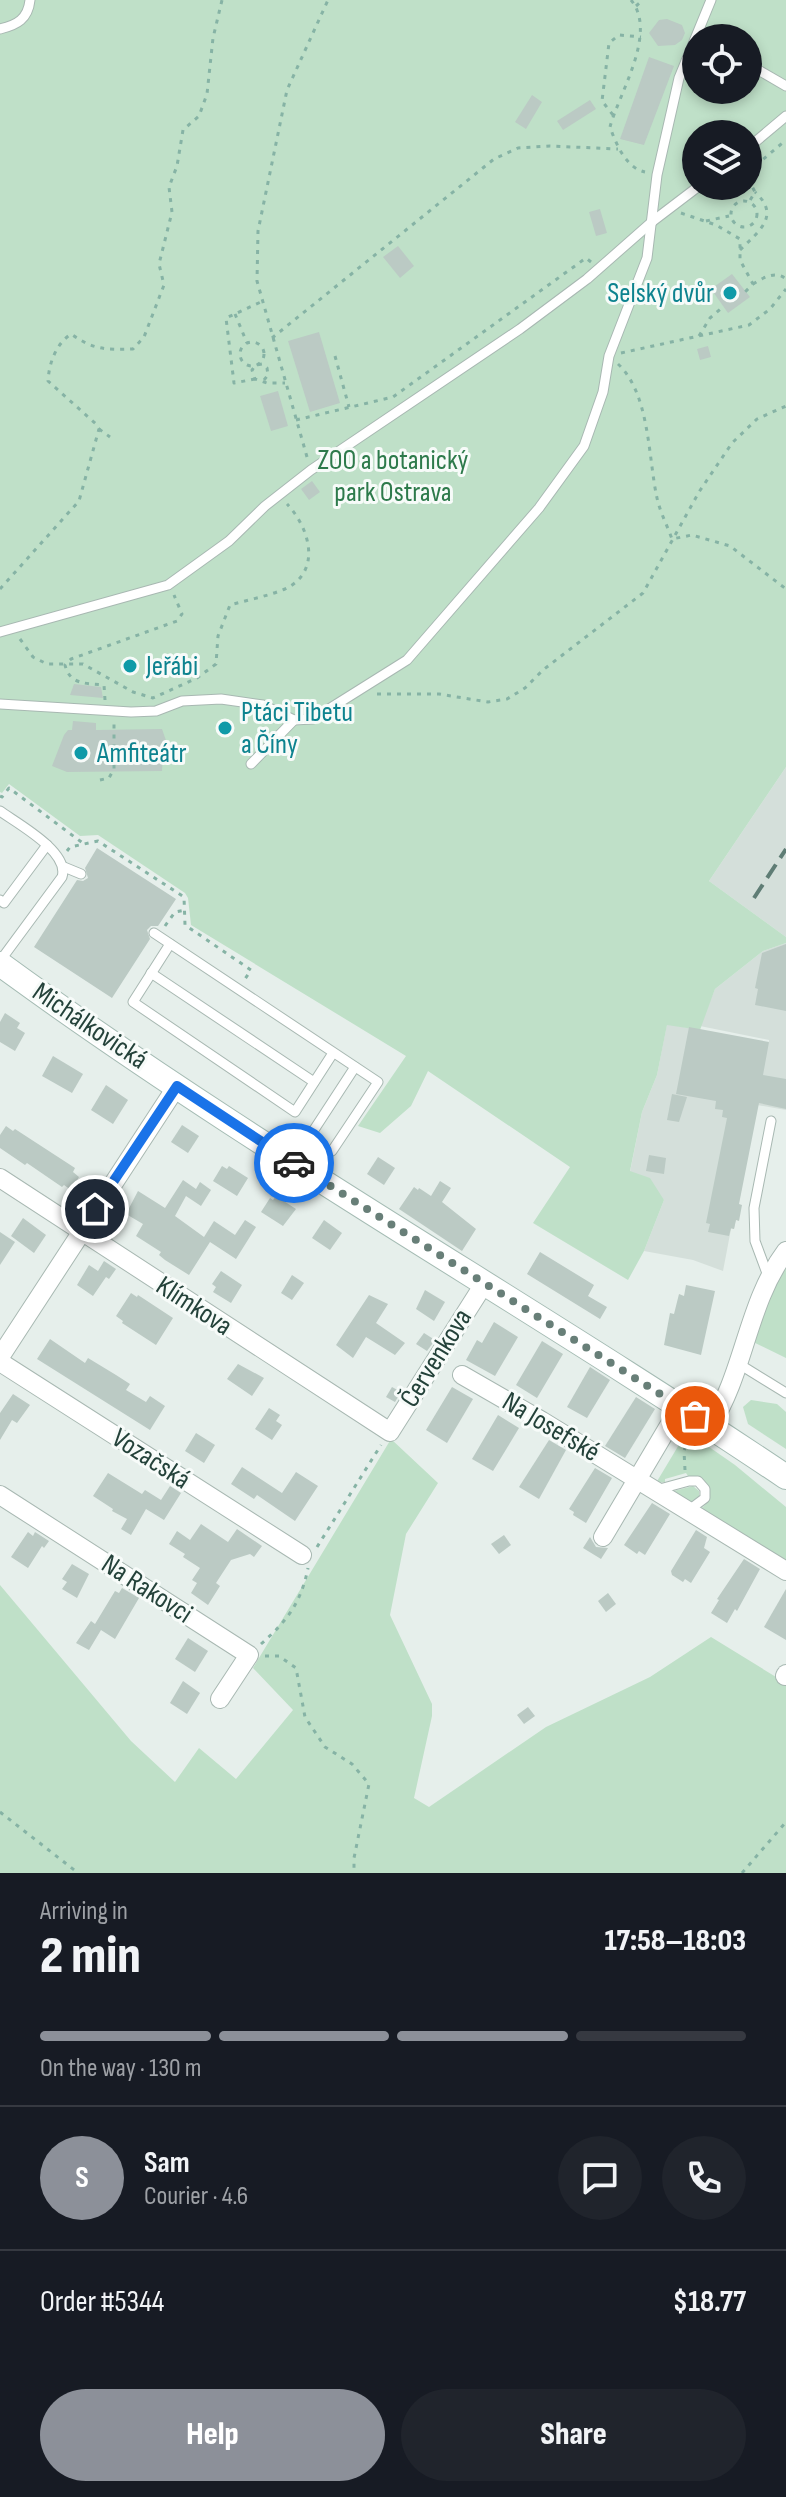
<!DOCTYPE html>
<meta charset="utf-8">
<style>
:root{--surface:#171b24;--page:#20242c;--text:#f1f3f6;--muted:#9ea1a6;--line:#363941;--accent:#8c9099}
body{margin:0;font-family:"Sofia Sans Condensed",sans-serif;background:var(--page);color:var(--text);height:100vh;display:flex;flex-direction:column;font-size:30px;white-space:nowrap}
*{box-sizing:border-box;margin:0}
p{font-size:26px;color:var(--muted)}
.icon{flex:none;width:44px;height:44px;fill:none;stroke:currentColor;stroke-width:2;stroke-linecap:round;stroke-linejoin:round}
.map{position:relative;height:1873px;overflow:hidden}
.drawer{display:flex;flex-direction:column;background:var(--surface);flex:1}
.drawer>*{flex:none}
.controls{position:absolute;left:682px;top:24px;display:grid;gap:16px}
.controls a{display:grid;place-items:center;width:80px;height:80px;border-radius:50%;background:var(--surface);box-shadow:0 4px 12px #0003;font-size:40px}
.pin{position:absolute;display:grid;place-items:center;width:68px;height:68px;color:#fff;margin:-34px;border:4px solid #fff;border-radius:50%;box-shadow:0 2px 8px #0007}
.courier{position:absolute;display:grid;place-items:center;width:80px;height:80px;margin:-40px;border:6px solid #1a73e8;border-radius:50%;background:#fff;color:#222;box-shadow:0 2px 10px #0007}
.overview em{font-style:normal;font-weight:800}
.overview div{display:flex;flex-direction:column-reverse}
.overview{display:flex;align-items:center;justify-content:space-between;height:136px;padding:0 40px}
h1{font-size:52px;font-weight:800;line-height:60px}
.bar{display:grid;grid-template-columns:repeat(4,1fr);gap:12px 8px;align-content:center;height:96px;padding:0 40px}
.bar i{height:10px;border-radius:6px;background:var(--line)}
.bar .current{background:var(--accent)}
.bar p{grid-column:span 4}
.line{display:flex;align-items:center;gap:20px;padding:0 40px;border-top:2px solid var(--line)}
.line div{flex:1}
.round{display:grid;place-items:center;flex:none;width:84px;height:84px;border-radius:42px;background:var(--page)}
.action{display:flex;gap:16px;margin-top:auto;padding:16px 40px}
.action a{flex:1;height:92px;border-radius:48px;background:var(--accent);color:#fff;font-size:32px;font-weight:800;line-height:92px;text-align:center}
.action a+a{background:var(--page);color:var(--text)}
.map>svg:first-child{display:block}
</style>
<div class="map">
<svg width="786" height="1873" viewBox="0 0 786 1873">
<rect width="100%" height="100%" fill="#e6efeb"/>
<g fill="#d4dfda">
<polygon points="786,767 786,937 709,881"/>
<polygon points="786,943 786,1110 757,1105 734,1229 731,1229 723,1271 693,1260 644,1251 664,1200 630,1172 642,1112 657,1075 667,1024 769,1043 769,1040 700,1026 715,989 763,951"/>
</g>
<g fill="#bfe0c8" fill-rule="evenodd">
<path d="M0,0H786V767L709,881L786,937V943L763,951L715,989L700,1030L667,1025L657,1075L642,1112L630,1171L650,1178L664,1200L644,1251L628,1280L533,1223L570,1167L428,1071L411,1106L380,1133L358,1126L406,1056L191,925L188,898L185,893L98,835L80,836L9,784L2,793L0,792ZM696,38H748V90H696ZM696,134H748V186H696Z"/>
<polygon points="786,1264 786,1358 751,1341 769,1290"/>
<polygon points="751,1400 777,1404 786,1412 786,1449 748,1424 743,1407"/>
<path d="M675,1427L686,1435L689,1433L735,1465L786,1507V1563L699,1510C713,1501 714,1487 700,1477L688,1476L686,1473L665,1479V1482L656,1483L680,1443L669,1436Z"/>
<polygon points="391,1439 438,1483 406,1534 390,1615 432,1704 432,1716 414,1798 429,1807 546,1727 650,1677 711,1637 776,1677 786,1680 786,1873 0,1873 0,1585 131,1741 175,1782 199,1748 236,1779 293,1710 253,1668"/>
<polygon points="693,1486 699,1491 699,1496 689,1503 670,1492"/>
</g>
<g fill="#bbcac4">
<polygon points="667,19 682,25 685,33 682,40 675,45 658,46 649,33 659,20"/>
<polygon points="649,57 674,66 644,145 620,139"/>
<polygon points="532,95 542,102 526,129 515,122"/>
<polygon points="590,100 596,109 563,130 557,121"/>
<polygon points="600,209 607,233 596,236 589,212"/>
<polygon points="398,246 414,266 400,278 383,257"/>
<polygon points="732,274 750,297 728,313 711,289"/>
<polygon points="319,332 340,403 310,412 288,341"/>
<polygon points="708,346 711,357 700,360 697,349"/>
<polygon points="278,391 288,426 271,431 260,396"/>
<polygon points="312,481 320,492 309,500 301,489"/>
<polygon points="74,684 101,687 103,698 70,695"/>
<polygon points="73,721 96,723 96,730 162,729 170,752 163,754 162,771 67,772 52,766 64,735 68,730 72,730"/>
<polygon points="97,848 176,899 158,926 151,926 147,930 150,939 112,998 34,947 77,880 83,881 88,878 85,868"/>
<polygon points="786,944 786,1011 755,1005 758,989 755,988 762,953"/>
<polygon points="5,1013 20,1023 17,1028 25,1033 15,1051 0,1042 0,1022"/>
<polygon points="689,1027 769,1042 763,1075 786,1079 786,1109 759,1103 739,1204 742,1205 739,1221 736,1220 734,1229 731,1228 729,1236 708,1232 710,1224 706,1223 727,1118 722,1117 723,1110 715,1109 716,1101 676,1094"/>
<polygon points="53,1056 83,1074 72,1093 42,1076"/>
<polygon points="106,1085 128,1100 113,1124 91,1110"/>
<polygon points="672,1094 687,1097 679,1122 667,1120"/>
<polygon points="182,1125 199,1136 188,1153 171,1142"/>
<polygon points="6,1126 13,1131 15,1129 75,1168 73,1172 79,1177 71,1190 64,1185 62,1187 27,1163 25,1165 0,1148 0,1135"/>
<polygon points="649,1155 666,1158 664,1174 646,1171"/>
<polygon points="378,1157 395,1168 384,1185 367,1174"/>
<polygon points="222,1166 227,1169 229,1166 248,1178 237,1196 213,1181"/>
<polygon points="183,1180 196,1189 200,1182 211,1190 201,1206 186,1196 175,1216 204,1237 214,1221 235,1235 245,1220 256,1227 236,1259 210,1242 189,1275 165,1260 159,1255 161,1252 136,1236 143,1224 126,1214 138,1191 165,1208"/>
<polygon points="440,1181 451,1188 442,1202 476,1229 462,1251 399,1209 414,1187 418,1190 419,1188 431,1196"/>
<polygon points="276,1196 296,1209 283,1226 261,1212 270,1198 273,1200"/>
<polygon points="23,1218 46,1235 34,1253 11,1236"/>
<polygon points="324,1220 342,1233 330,1250 312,1238"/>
<polygon points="0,1232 15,1242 0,1265"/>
<polygon points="540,1252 594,1285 588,1296 607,1307 600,1319 527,1274"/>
<polygon points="104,1261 116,1269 109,1279 106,1277 93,1296 77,1285 89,1265 98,1271"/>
<polygon points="221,1271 242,1285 231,1303 213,1292 216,1287 212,1284"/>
<polygon points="292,1275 304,1283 292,1300 281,1293"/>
<polygon points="686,1285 715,1291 701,1355 664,1345 670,1313 674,1314 679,1294 684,1296"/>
<polygon points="425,1290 445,1302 434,1321 416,1309"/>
<polygon points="131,1293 137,1297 138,1295 173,1318 156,1345 122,1323 123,1321 116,1316"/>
<polygon points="369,1295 388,1304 376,1323 405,1343 395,1355 366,1337 353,1358 336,1345"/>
<polygon points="494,1322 518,1337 495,1376 466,1360 477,1340 482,1343"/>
<polygon points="424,1333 435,1340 427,1351 416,1344"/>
<polygon points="50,1339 85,1363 88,1358 116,1375 130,1384 126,1390 146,1402 150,1396 165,1406 150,1430 37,1359"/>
<polygon points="542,1341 563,1354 537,1398 516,1385"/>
<polygon points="238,1364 264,1378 252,1396 227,1379"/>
<polygon points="590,1367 610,1380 587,1418 567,1407"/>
<polygon points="392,1387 401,1392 395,1402 386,1397"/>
<polygon points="452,1387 473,1399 447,1443 426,1430"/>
<polygon points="13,1394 30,1405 17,1423 12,1420 0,1440 0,1413"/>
<polygon points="636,1397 655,1409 625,1458 605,1446"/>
<polygon points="269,1408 280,1415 276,1421 282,1425 272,1440 255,1429"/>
<polygon points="498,1415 519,1428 493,1471 472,1459"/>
<polygon points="196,1433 215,1445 204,1463 185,1451"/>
<polygon points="549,1440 566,1450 539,1499 519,1487"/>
<polygon points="242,1467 282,1493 296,1472 318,1486 295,1521 257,1495 254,1499 231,1484"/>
<polygon points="595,1468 612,1478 586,1523 573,1515 574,1512 569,1509"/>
<polygon points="108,1473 142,1494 145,1490 161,1500 170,1486 181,1493 164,1520 146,1509 131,1535 121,1529 127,1519 112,1511 113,1509 93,1496"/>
<polygon points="652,1503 670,1514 645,1555 639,1551 637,1554 624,1545"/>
<polygon points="201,1524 228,1542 237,1529 262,1546 254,1557 250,1554 231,1560 216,1583 220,1586 208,1605 191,1593 197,1583 192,1580 200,1568 183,1557 185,1554 169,1544 177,1531 190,1540"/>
<polygon points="696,1530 707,1537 704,1548 710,1552 691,1583 685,1579 683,1582 672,1575 671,1571"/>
<polygon points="28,1532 33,1536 35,1532 49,1541 44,1548 42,1546 28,1568 11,1557"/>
<polygon points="504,1535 511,1545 499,1554 491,1544"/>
<polygon points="590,1537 596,1547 608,1548 601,1559 583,1548"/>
<polygon points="744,1559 760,1569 737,1611 735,1609 727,1623 711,1613 719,1600 717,1599"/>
<polygon points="72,1564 89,1574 77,1598 62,1589 67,1582 62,1579"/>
<polygon points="122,1588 139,1598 115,1639 101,1630 89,1650 76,1643 91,1621 95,1624 115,1591 119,1593"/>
<polygon points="786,1589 786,1640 764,1627"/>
<polygon points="608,1593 616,1604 606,1612 598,1601"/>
<polygon points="188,1638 208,1651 195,1672 175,1659"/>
<polygon points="183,1681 200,1693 187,1714 170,1703"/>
<polygon points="528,1707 535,1716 524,1724 517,1715"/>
</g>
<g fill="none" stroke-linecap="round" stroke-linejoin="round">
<g stroke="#a8b8b2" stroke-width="11">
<g id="lane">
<path d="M0,29C17,25 28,19 30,0"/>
<polyline points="748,64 786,86"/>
<polyline points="748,148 786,116"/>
<polyline points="0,632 168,585 229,541 265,506 311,470 520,329 587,279 653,221 699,186"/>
<polyline points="0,704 131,712 156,711 182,701 221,699 263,705 294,720 313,719 407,660 539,508 584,446 603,392 609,356 647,258 657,175 679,78 711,0"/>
<polyline points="251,764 294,720"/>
<path d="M0,811C18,824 70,852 62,877L0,961"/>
<polyline points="64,867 81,874"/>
<polyline points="0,900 4,903 47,845"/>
<polyline points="154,933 378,1082 332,1151"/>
<polyline points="170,944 133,1002 295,1112 333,1053"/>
<polyline points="151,973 314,1082"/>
<polyline points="293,1162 355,1067"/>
<polyline points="768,1276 755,1241 754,1208 771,1121"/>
<polyline points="739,1364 786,1393"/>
<polyline points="656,1490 689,1481 698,1481 705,1489 705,1498 689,1510"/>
</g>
</g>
<g stroke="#a8b8b2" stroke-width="20">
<g id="street">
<polyline points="0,1178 390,1432 484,1284"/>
<polyline points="0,1357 177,1086"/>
<polyline points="0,1362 302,1555"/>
<polyline points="462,1375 542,1421 786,1571"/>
<path d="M710,1426C745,1372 747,1303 786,1251"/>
<polyline points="0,1495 249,1655 220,1699"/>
<polyline points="603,1537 680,1407"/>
<polyline points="785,1676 786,1674"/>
</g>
</g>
<g stroke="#a4bbb3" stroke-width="26">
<path id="secondary" d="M0,964C253,1149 526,1302 786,1477"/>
</g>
<g stroke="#86b3a5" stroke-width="3" stroke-dasharray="4 6" stroke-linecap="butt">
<path d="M631,0C658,33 619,93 610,127C616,144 626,168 645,172"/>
<polyline points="636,6 643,0"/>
<polyline points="613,115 602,101 609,43 619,35 641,37"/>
<polyline points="748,172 786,140"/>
<polyline points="748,179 755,192 749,202"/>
<circle cx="744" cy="214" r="13"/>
<polyline points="681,213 716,225 740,239 740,260 753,284 745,292"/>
<polyline points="706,221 729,216"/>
<path d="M740,250C759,231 781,216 755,192"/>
<path d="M753,284C763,278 775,270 786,279"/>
<polyline points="235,314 247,343"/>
<polyline points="699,336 710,318 724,306"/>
<polyline points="272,338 494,159 518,148 550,146 618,149"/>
<circle cx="252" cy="354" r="12"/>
<polyline points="621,353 749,325 770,309 786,289"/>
<polyline points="335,356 349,407"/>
<path d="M618,364C650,394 648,457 657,498C660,512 667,525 672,539L692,535L730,546L786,589"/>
<polyline points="255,379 234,383 226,318 263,301"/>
<polyline points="264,380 268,375 267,368 262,364 256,365 252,370 255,379 267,383 285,383"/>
<polyline points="296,420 393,397 586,258 591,262"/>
<polyline points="99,429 110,437"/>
<polyline points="307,457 257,281 258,231 287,90 328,0"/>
<path d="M0,589L79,501L99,429L96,424L48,381C49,363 56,344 71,334C94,350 106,350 133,349L144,337L164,285L159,264L172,212L169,187L177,166L183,130L199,116L207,94L213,38L222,0"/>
<path d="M20,639L33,657L47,664H83L133,692L153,698L197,678L216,664L218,636L230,605C248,600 268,596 285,589C323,571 309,527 287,504"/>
<polyline points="377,694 439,694 488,702 507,699 525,688 543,670 643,593 699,492 732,443 757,419 786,406"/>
<path d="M105,700L104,685C85,683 70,685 65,665L71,659L177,621L182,614L174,595"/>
<polyline points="100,780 109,778 114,769 114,720"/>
<polyline points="0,796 2,797 9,788 84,844"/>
<polyline points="67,851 70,847 98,841 184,897 185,925 251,970 245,979"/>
<polyline points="165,926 175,912 185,910"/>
<polyline points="685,1470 684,1451 689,1435"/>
<polyline points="317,1547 381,1445"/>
<path d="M261,1644C287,1621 301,1603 308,1568"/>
<polyline points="265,1656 279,1656 296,1668 305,1717 325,1747 352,1764 369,1784 354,1858 354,1873"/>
<polyline points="0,1812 78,1873"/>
<polyline points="742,1873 786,1822"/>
</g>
<use href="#lane" stroke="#fff" stroke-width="9"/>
<use href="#street" stroke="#fff" stroke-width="18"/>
<use href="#secondary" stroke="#fff" stroke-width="24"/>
<polyline stroke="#5f7d75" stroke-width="4" stroke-dasharray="16 8" stroke-linecap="butt" points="754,898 786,849"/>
</g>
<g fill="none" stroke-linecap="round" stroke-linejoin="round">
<polyline stroke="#687f78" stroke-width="8" stroke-dasharray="0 14.4" points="294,1163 695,1416"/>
<polyline stroke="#1a73e8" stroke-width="10" points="95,1209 177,1086 294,1163"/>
</g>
<g fill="#0f9aa8" stroke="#f7fbf9" stroke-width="3">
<circle cx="730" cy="293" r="8"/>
<circle cx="130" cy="666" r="8"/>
<circle cx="225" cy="728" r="8"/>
<circle cx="81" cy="753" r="8"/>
</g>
<g text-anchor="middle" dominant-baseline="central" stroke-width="6" stroke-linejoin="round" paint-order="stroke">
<g font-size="28" fill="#0d838f" stroke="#f7fbf9" text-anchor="start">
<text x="714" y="293" text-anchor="end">Selský dvůr</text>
<text x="146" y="666">Jeřábi</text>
<text x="241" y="712">Ptáci Tibetu<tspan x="241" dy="32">a Číny</tspan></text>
<text x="97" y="753">Amfiteátr</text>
</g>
<g font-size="28" fill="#2d7a4b" stroke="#f7fbf9">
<text x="393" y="460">ZOO a botanický<tspan x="393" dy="32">park Ostrava</tspan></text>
</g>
<g font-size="28" fill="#24423a" stroke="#f7fbf9">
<text transform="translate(90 1026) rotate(34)">Michálkovická</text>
<text transform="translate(194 1306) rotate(33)">Klímkova</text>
<text transform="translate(436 1358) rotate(-58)">Červenkova</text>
<text transform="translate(551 1427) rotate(31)">Na Josefské</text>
<text transform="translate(151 1459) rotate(33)">Vozačská</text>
<text transform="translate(147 1589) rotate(33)">Na Rakovci</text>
</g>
</g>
</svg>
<div class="controls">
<a><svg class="icon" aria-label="locate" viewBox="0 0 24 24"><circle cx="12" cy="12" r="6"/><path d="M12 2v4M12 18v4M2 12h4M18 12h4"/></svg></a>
<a><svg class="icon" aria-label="layers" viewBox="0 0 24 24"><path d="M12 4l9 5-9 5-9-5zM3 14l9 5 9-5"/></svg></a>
</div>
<div class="pin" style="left:695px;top:1416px;background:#ea580c"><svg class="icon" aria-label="bag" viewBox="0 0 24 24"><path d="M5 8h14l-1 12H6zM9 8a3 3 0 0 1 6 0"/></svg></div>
<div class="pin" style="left:95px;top:1209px;background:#1f2937"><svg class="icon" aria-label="home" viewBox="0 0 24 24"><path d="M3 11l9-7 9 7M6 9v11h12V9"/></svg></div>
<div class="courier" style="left:294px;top:1163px"><svg class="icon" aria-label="car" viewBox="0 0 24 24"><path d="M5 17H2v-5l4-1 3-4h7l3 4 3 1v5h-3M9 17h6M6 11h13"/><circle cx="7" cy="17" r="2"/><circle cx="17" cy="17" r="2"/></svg></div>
</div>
<section class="drawer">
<div class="overview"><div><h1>2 min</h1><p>Arriving in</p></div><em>17:58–18:03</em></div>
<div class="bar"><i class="current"></i><i class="current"></i><i class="current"></i><i></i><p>On the way · 130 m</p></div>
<div class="line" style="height:144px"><b class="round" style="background:var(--accent);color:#fff">S</b><div><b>Sam</b><p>Courier · 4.6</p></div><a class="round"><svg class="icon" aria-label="chat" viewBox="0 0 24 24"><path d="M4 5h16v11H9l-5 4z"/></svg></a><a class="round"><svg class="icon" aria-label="phone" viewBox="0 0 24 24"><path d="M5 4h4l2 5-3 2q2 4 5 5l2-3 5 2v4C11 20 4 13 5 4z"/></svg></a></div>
<div class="line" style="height:104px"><div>Order #5344</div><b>$18.77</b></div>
<div class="action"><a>Help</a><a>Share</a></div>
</section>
